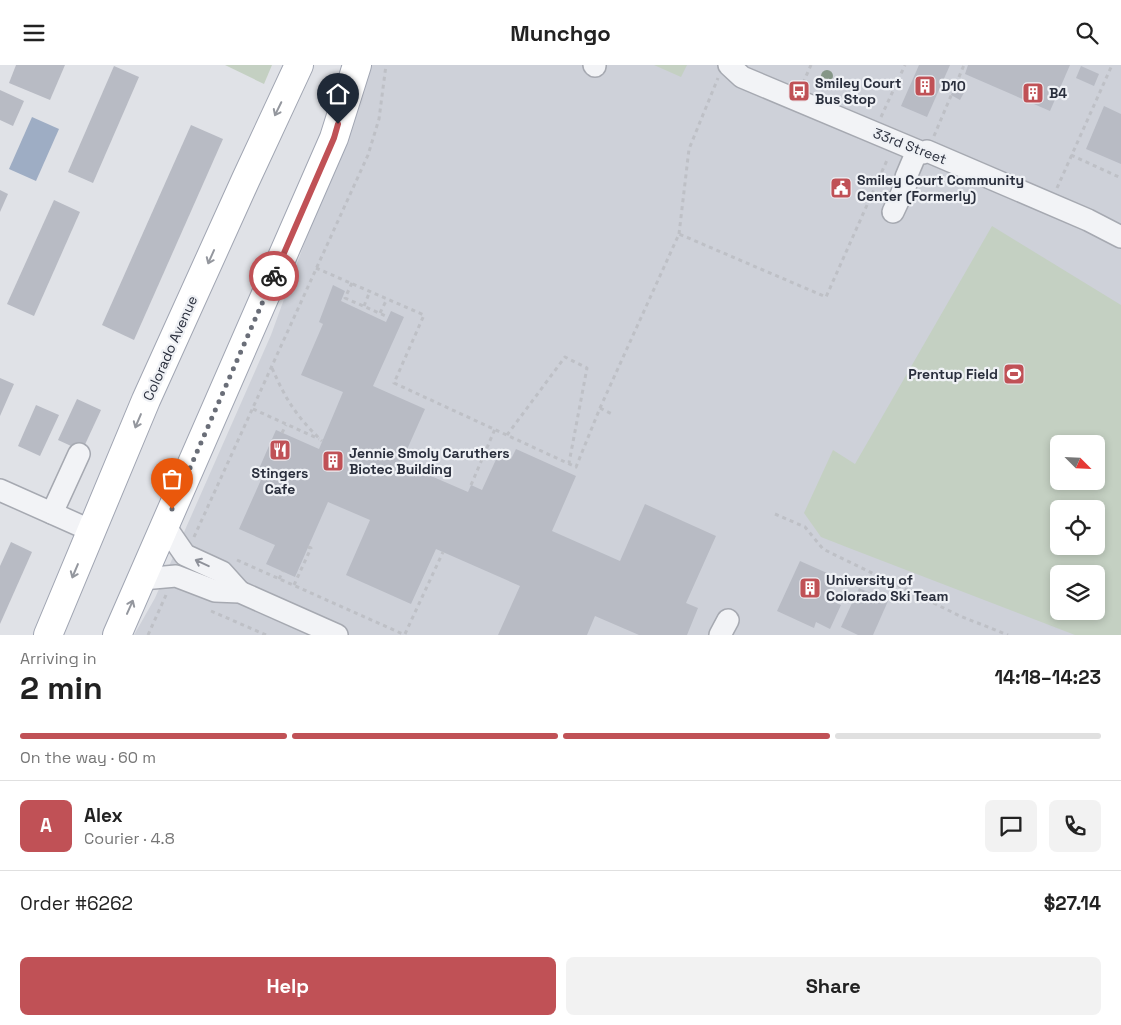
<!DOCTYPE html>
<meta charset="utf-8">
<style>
:root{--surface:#fff;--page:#f2f2f2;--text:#222;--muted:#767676;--line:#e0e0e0;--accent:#c05156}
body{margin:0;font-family:"Space Grotesk",sans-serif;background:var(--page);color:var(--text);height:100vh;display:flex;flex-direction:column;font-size:19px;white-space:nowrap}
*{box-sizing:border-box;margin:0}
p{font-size:16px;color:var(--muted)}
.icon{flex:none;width:28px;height:28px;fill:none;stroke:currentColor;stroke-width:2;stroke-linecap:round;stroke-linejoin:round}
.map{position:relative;height:570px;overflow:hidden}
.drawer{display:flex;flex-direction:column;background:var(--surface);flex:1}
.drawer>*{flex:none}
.needle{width:32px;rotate:114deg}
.buttons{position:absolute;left:1050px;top:370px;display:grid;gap:10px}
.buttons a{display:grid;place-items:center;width:55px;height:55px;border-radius:8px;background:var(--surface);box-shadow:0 2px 8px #0003;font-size:25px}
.pin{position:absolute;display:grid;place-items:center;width:42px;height:42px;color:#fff;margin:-51px -21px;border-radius:50% 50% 50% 0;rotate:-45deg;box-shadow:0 0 5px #0007}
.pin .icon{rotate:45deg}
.courier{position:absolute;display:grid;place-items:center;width:50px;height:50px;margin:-25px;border:4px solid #c05156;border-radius:50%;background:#fff;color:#222;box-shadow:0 1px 6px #0007}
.head em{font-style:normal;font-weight:700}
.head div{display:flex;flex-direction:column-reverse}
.head{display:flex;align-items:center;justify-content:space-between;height:85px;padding:0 20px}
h1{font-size:32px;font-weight:700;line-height:38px}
.bar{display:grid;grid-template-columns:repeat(4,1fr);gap:8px 5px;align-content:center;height:60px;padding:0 20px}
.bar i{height:6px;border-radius:4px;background:var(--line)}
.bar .current{background:var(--accent)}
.bar p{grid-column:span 4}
.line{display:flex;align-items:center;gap:12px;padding:0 20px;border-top:1px solid var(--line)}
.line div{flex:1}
.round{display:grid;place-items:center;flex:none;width:52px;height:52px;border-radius:8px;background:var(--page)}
.button{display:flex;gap:10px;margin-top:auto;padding:10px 20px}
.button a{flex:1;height:58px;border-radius:8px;background:var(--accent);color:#fff;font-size:20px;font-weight:700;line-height:58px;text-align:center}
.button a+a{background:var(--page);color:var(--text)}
header{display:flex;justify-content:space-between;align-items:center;height:65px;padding:0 20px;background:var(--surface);font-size:22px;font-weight:700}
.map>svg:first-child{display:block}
</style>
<header><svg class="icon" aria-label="menu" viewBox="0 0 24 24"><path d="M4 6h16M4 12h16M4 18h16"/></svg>Munchgo<svg class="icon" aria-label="search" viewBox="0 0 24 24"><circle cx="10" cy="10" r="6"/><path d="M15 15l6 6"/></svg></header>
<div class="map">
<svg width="1121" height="570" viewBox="0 0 1121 570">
<rect width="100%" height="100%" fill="#e0e2e7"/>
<path fill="#ced1d9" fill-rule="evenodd" d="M369,0H1121V570H134L155,533L271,270ZM1059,379H1096V416H1059ZM1059,444H1096V481H1059ZM1059,509H1096V546H1059Z"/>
<g fill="#c4d0c2" fill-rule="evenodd">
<polygon points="225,0 272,0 264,19"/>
<polygon points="654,0 687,0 681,12"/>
<path d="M992,161L1121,240V570H1075L849,483L821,472L804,448L833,385L855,399ZM1059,379H1096V416H1059ZM1059,444H1096V481H1059ZM1059,509H1096V546H1059Z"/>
</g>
<polygon fill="#9eadc4" points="32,52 59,64 36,116 9,104"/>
<g fill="#b8bbc4">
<polygon points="16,0 65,0 50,35 9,18"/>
<polygon points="919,0 950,0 927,52 901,41"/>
<polygon points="968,0 1070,0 1050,46 965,9"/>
<polygon points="114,1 139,12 93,118 68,107"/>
<polygon points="1081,1 1099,9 1094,21 1076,13"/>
<polygon points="955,20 966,24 960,35 951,30"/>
<polygon points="0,25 24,36 13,61 0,55"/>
<polygon points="1104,41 1121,49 1121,99 1086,84"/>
<polygon points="191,60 223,74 134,275 102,260"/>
<polygon points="0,125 8,129 0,147"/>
<polygon points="54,135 80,147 34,251 7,239"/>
<polygon points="333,220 345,226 341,236 386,257 391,246 404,252 373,321 425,344 401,398 468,427 471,420 482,425 499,388 511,394 516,384 576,411 552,466 620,496 645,439 716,471 686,538 698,543 687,570 639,570 595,551 587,570 498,570 520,521 436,484 411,539 346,510 370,455 328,437 295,512 266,499 275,480 239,464 264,408 258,406 276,365 319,384 343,327 301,310 323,259 319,257"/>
<polygon points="0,313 14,319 0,351"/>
<polygon points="77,334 101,345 82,386 58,375"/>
<polygon points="36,340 59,350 40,391 18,381"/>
<polygon points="11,477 32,487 0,559 0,501"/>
<polygon points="800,496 836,512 827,534 841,540 830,564 816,557 814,563 777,546"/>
<polygon points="859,523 888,536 873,570 858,570 841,562"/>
</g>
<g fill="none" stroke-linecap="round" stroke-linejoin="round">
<g stroke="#a6a9b1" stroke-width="24">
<g id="minor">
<polyline points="594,0 595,1"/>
<polyline points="729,0 742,12 923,88 927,86 1088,155 1121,172"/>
<polyline points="893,147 907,117 906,112 917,86"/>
<polyline points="0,425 92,466"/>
<polyline points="52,448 79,389"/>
<polyline points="165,461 185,490 222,507 240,527"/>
<polyline points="142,514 176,511 215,526 240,527 337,570"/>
<polyline points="720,570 728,555"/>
</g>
</g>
<g stroke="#a0a5b2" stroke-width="30">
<g id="major">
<polyline points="48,570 146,335 246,114 299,0"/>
<polyline points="117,570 334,73 357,0"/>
</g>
</g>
<g stroke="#bec0c6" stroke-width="3" stroke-dasharray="4 4" stroke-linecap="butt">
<polyline points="803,18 811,0"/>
<polyline points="881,52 905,0"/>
<polyline points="934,71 964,0"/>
<polyline points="1071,90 1121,113"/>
<polyline points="1057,123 1112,0"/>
<polyline points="679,169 689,84 718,13"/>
<polyline points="316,203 424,250 394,318 576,402 600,343 679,169 826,232 888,93"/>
<polyline points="352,218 345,233 388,252"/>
<polyline points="364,241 370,226"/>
<polyline points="380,248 387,234"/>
<path d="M272,303C286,335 296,351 322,376"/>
<polyline points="600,343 614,350"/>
<polyline points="253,344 319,374"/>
<polyline points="282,368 286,360"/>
<polyline points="507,370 565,292 587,303 569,398"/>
<polyline points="471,420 495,364"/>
<polyline points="775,449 805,462 823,484 960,551 1008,570"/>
<polyline points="194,472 368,90 379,54 386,0"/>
<polyline points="237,495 405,570"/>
<polyline points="279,514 283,506"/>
<polyline points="294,520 311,483 308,482"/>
<polyline points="211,546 266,570"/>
<polyline points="405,569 443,487"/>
<polyline points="148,570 166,530"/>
</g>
<use href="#minor" stroke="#f2f3f6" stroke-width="21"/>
<use href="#major" stroke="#fff" stroke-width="28"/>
</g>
<circle fill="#859687" cx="827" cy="11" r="6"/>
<defs><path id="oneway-shaft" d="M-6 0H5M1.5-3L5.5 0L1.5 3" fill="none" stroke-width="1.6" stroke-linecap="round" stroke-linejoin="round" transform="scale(1.25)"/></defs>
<g stroke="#94979e">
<use href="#oneway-shaft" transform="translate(278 44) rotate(116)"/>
<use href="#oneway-shaft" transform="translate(211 192) rotate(114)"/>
<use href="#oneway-shaft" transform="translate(138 356) rotate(113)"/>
<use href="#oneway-shaft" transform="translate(75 506) rotate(113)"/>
<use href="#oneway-shaft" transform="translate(130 542) rotate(-66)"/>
</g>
<use stroke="#8e919a" href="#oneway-shaft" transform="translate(202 498) rotate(-155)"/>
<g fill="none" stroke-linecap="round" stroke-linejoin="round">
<polyline stroke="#6a6e78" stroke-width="5" stroke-dasharray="0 9" points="172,444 274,211"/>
<polyline stroke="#c05156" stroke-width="6" points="274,211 334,73 338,59"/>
</g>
<defs>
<g id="building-square" transform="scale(1.125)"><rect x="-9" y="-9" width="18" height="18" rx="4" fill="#c05156" stroke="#eff1f5"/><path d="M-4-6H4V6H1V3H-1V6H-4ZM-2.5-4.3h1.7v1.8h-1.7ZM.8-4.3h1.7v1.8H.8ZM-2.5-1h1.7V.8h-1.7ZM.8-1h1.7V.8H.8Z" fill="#fff"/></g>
<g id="bus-square" transform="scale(1.125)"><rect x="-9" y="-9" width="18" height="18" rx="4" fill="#c05156" stroke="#eff1f5"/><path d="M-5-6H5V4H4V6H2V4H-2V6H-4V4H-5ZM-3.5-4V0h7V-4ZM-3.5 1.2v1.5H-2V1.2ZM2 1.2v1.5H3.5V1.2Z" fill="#fff"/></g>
<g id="civic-square" transform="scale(1.125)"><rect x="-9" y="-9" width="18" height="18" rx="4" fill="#c05156" stroke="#eff1f5"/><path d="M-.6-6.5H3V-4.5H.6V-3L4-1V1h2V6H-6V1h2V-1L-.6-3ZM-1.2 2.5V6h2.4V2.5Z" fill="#fff"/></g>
<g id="stadium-square" transform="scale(1.125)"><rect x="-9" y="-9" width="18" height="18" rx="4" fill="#c05156" stroke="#eff1f5"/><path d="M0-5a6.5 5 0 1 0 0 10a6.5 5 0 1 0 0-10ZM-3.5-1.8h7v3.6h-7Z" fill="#fff"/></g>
<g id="restaurant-square" transform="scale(1.125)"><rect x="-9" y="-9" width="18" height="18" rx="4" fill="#c05156" stroke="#eff1f5"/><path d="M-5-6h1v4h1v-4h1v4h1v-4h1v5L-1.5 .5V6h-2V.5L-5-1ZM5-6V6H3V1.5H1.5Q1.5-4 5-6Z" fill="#fff"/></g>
</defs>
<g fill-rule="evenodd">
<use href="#building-square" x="925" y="21"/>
<use href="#bus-square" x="799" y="26"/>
<use href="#building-square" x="1033" y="28"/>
<use href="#civic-square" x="841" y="123"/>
<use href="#stadium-square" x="1014" y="309"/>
<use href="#restaurant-square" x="280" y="385"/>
<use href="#building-square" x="333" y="396"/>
<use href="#building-square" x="810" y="523"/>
</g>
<g text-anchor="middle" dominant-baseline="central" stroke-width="4.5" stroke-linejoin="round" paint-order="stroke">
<g font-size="14" font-weight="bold" fill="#2a2f3d" stroke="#eff1f5" text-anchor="start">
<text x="815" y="18">Smiley Court<tspan x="815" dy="16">Bus Stop</tspan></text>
<text x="941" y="21">D10</text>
<text x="1049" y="28">B4</text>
<text x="857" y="115">Smiley Court Community<tspan x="857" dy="16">Center (Formerly)</tspan></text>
<text x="998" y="309" text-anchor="end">Prentup Field</text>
<text x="349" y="388">Jennie Smoly Caruthers<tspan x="349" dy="16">Biotec Building</tspan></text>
<text x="280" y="408" text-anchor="middle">Stingers<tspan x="280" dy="16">Cafe</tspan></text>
<text x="826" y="515">University of<tspan x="826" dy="16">Colorado Ski Team</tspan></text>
</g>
<g font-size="14" fill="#2a2f3d" stroke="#eff1f5">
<text transform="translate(910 81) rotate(21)">33rd Street</text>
<text transform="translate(170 283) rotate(-66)">Colorado Avenue</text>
</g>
</g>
</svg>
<div class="buttons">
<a><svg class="needle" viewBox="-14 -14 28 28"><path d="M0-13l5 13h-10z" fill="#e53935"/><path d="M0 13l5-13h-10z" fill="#767676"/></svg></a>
<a><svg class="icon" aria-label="locate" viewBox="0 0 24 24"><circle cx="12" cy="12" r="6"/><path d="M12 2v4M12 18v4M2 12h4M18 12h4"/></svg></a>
<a><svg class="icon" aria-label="layers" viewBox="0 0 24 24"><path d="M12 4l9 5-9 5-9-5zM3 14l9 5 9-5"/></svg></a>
</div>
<div class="pin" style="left:172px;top:444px;background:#ea580c"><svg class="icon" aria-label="bag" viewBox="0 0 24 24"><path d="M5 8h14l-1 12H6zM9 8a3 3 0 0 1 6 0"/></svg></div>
<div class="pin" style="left:338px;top:59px;background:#1f2937"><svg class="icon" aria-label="home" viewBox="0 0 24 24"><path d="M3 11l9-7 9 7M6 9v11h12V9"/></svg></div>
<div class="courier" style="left:274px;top:211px"><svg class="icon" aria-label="bike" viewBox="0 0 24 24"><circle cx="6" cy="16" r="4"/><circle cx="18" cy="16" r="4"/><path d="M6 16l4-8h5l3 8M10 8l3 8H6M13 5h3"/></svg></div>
</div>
<section class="drawer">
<div class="head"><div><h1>2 min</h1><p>Arriving in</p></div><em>14:18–14:23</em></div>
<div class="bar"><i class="current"></i><i class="current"></i><i class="current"></i><i></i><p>On the way · 60 m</p></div>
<div class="line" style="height:90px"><b class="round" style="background:var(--accent);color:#fff">A</b><div><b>Alex</b><p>Courier · 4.8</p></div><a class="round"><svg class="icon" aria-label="chat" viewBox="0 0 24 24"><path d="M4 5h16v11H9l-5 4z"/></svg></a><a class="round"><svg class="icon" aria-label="phone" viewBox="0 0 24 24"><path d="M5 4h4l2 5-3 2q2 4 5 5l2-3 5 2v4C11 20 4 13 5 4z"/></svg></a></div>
<div class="line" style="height:65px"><div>Order #6262</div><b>$27.14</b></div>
<div class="button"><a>Help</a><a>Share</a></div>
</section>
